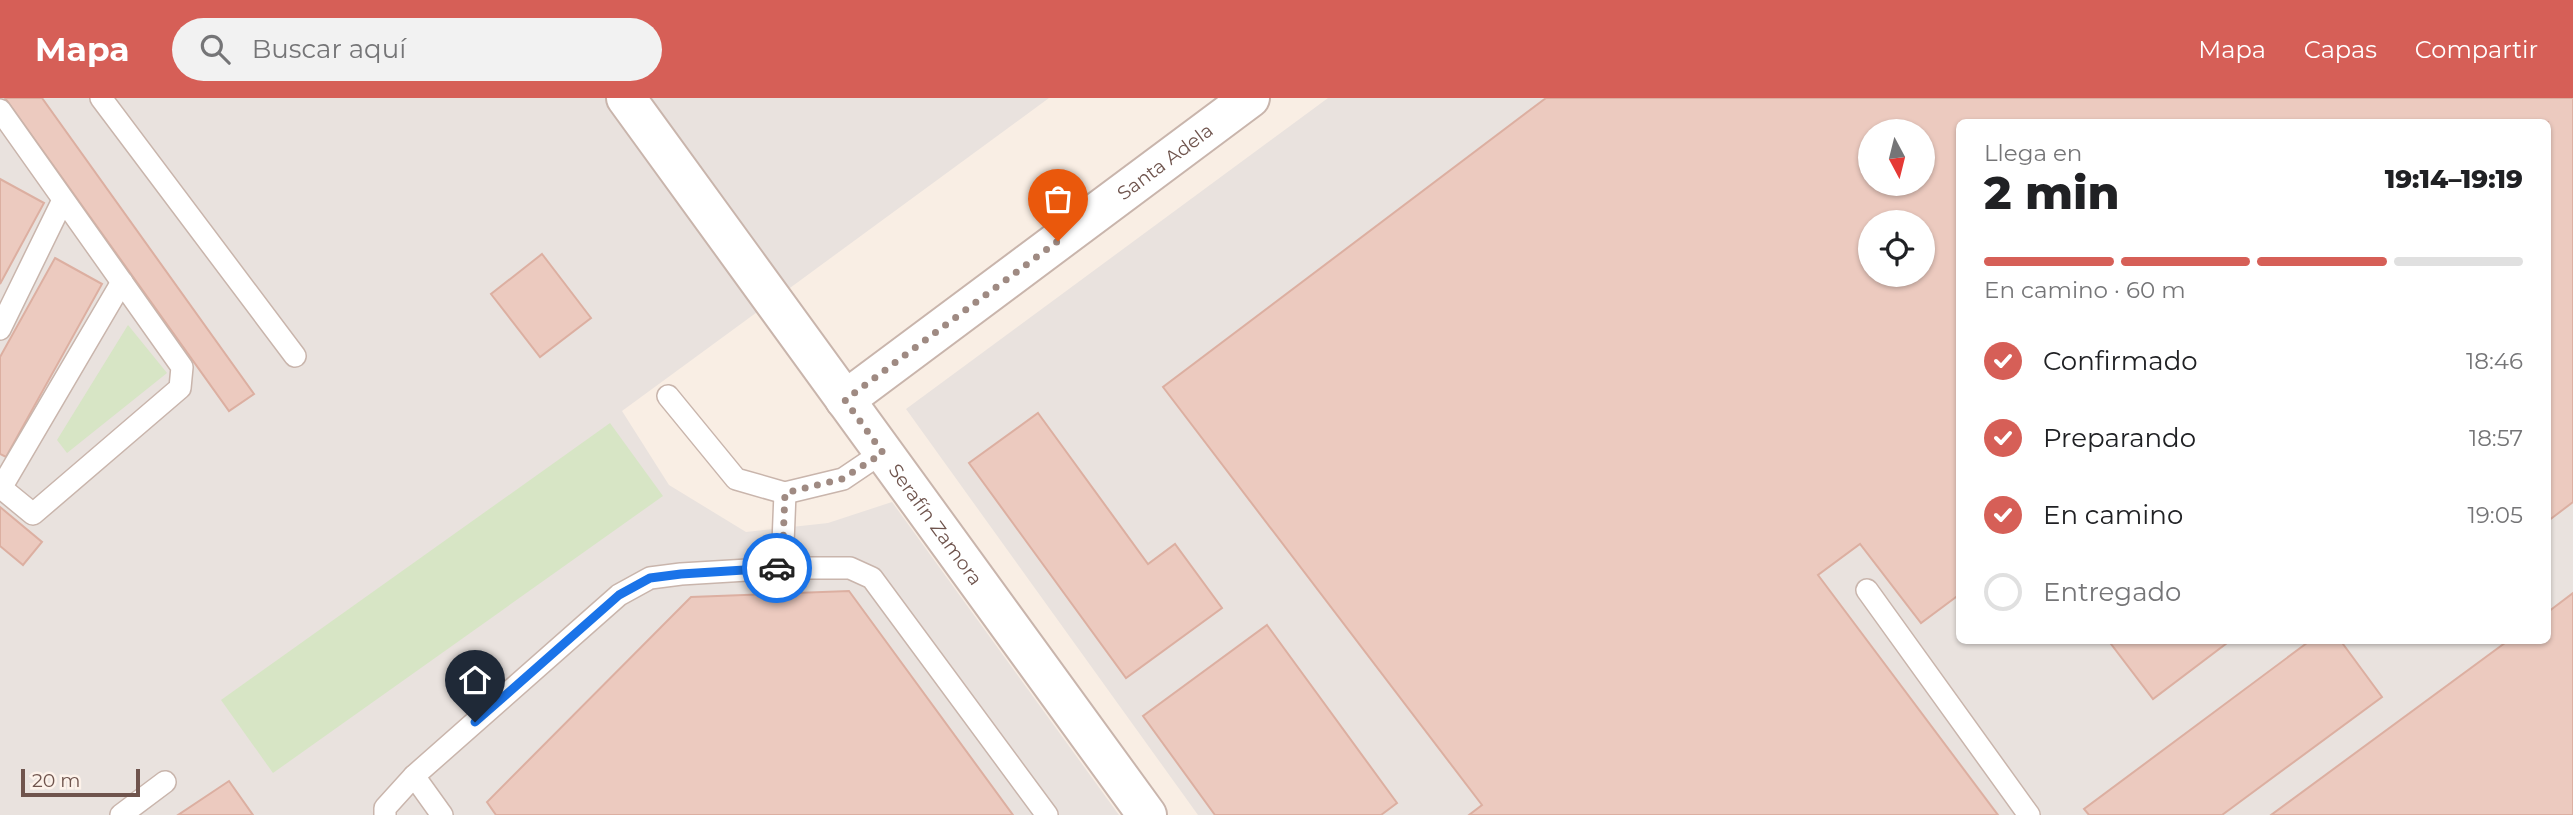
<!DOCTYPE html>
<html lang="es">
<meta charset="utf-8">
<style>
:root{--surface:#fff;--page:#f2f2f2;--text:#202124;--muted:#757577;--line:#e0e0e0;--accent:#d65f57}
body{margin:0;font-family:Montserrat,sans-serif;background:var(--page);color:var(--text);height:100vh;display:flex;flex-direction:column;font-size:26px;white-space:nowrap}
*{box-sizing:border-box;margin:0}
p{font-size:23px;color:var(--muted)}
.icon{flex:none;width:38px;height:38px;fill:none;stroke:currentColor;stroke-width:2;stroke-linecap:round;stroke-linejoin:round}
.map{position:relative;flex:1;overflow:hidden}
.sheet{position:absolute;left:1956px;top:21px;width:595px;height:525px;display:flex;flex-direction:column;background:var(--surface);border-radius:10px;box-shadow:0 2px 5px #0004}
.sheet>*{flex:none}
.needle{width:46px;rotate:173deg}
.buttons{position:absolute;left:1858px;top:21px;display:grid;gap:14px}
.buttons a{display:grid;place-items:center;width:77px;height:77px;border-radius:50%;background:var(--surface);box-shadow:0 2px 5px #0004;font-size:35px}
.scale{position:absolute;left:21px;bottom:18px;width:119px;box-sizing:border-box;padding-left:7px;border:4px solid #6f544d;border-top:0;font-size:19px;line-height:24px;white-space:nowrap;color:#6f544d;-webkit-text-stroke:5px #fdf2ea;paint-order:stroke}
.pin{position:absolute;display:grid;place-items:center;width:60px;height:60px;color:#fff;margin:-72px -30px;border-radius:50% 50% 50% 0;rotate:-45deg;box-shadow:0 0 7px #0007}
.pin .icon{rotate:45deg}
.courier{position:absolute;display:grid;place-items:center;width:70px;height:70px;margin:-35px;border:5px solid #1a73e8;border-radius:50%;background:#fff;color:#222;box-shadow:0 2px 9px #0007}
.headline em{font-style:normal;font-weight:800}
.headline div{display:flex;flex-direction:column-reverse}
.headline{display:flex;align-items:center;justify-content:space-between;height:119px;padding:0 28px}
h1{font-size:46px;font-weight:800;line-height:52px}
.bar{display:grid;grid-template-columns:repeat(4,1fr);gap:10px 7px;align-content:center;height:84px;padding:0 28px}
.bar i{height:9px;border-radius:5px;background:var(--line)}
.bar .active{background:var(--accent)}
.bar p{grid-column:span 4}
ol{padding:0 28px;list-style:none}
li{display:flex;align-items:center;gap:21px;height:77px}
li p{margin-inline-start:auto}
li .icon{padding:7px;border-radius:50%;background:var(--accent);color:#fff;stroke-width:4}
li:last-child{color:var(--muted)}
li i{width:38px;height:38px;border:4px solid var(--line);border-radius:50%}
header{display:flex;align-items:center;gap:42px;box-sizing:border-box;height:98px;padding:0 35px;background:var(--accent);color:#fff}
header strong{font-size:33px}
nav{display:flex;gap:38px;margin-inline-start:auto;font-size:24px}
.search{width:490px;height:63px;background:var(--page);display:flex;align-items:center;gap:18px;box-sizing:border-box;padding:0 24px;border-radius:38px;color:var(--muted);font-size:26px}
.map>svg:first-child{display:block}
</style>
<header>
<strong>Mapa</strong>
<div class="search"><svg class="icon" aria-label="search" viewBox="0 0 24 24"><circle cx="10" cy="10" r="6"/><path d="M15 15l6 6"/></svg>Buscar aquí</div>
<nav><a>Mapa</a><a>Capas</a><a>Compartir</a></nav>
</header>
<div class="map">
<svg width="2573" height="717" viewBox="0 0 2573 717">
<rect width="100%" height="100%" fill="#f9eee4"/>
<g fill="#e9e2de" fill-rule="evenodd">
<polygon points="0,0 1049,0 622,313 669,387 746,434 828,425 892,404 1119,717 0,717"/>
<path d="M1328,0H2573V717H1198L906,311ZM1960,24H2548V542H1960ZM1871,33H1923V86H1871ZM1871,124H1923V177H1871Z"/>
</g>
<g fill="#d7e5c5">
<polygon points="128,227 167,275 67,355 57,342"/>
<polygon points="610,325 663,398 273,675 221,602"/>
</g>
<g fill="#eccabf" stroke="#dcafa1" stroke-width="2" fill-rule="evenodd">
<polygon points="5,0 42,0 254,296 229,313"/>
<path d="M1546,0H2573V404L2548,423V24H1960V496L1921,525L1860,446L1818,477L1998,717H1469L1482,707L1163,289ZM1871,33H1923V86H1871ZM1871,124H1923V177H1871Z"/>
<polygon points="0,81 44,105 0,186"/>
<polygon points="542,156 591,220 540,259 491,196"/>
<polygon points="55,160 102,186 6,359 0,356 0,259"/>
<polygon points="1038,315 1148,466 1175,446 1222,510 1126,580 969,365"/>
<polygon points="0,409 42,444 23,467 0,448"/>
<polygon points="849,493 1013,717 496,717 487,704 691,499"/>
<polygon points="2573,495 2573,717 2271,717 2509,542 2548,542 2548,514"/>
<polygon points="1267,527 1397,705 1381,717 1215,717 1143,618"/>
<polygon points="2108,542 2231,542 2153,601"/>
<polygon points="2311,542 2340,542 2382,599 2222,717 2089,717 2084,711"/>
<polygon points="229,683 253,717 178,717"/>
</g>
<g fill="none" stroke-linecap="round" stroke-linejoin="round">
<g stroke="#c9b5ac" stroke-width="24">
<g id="service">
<polyline points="101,0 295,258"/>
<polyline points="0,12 182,269 180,290 33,416 0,389"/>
<polyline points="0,231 63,102"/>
<polyline points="668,298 736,381 785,395 843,381 883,354"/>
<polyline points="1,390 122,184"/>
<polyline points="782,470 785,395"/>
<polyline points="1867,492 2029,717"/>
<polyline points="414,678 442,717"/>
<polyline points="121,717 165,684"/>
<polyline points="385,717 385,710 414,678 619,497 650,480 681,476 782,470 850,470 872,480 1047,717"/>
</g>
</g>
<g stroke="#c9b5ac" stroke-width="42">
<g id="minor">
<path id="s1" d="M626,0L1147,717"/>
<path id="s2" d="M845,302L1250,0"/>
</g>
</g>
<use href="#service" stroke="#fff" stroke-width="21"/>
<use href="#minor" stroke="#fff" stroke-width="38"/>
</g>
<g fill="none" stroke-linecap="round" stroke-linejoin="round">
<polyline stroke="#9f8a82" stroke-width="7" stroke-dasharray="0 12.6" points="777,470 782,470 785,395 842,381 883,355 845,302 1058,143"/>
<polyline stroke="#1a73e8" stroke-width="9" points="475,624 619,497 650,480 681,476 777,470"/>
</g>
<g text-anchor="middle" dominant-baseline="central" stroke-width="6" stroke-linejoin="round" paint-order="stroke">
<g font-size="19" fill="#6f544d" stroke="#fdf2ea">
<text stroke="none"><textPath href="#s2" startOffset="399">Santa Adela</textPath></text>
<text stroke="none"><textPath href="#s1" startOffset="527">Serafín Zamora</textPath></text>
</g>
</g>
</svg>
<div class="buttons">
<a><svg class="needle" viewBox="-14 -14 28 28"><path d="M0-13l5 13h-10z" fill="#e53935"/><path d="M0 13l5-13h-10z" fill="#757577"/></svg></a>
<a><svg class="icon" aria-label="locate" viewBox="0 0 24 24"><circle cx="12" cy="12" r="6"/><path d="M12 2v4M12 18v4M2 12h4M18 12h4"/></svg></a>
</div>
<div class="scale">20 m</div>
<div class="pin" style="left:1058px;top:143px;background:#ea580c"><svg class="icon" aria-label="bag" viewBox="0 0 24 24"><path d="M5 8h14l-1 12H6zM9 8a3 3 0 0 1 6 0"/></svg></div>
<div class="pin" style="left:475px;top:624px;background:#1f2937"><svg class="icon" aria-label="home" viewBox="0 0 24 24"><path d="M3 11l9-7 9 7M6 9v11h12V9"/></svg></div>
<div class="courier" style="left:777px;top:470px"><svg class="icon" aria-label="car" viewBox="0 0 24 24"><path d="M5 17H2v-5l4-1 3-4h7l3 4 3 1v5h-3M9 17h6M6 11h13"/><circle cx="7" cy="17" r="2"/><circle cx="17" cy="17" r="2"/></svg></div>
<section class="sheet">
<div class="headline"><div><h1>2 min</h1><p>Llega en</p></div><em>19:14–19:19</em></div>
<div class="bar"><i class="active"></i><i class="active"></i><i class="active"></i><i></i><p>En camino · 60 m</p></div>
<ol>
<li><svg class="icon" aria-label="check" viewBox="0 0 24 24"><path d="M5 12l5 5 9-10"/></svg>Confirmado<p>18:46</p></li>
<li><svg class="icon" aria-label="check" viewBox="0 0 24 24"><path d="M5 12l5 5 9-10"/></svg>Preparando<p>18:57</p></li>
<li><svg class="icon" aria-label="check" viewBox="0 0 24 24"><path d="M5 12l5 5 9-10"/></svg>En camino<p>19:05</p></li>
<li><i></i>Entregado</li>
</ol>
</section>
</div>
